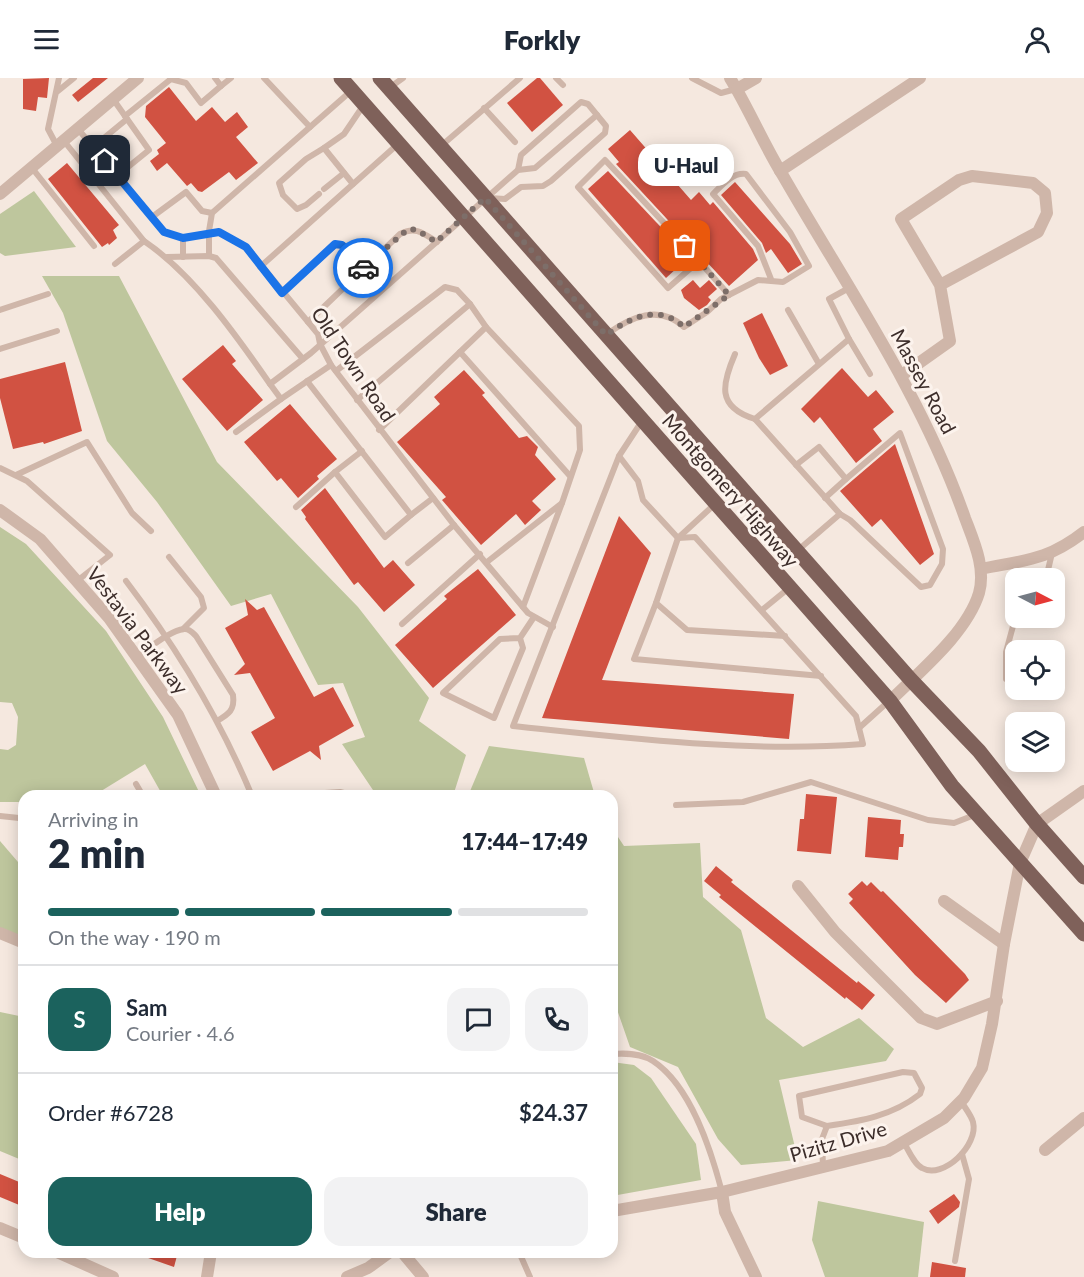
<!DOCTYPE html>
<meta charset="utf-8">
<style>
:root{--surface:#fff;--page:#f2f2f3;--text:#1f2937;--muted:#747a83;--line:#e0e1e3;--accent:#1b625d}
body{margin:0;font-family:Lato,sans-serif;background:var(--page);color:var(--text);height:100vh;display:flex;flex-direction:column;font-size:22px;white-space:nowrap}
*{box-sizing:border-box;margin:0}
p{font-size:20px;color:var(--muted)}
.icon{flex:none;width:33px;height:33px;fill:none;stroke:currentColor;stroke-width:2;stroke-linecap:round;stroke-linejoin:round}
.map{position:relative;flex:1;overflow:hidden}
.details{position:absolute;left:18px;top:712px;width:600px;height:468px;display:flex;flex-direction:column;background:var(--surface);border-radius:18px;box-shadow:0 3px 15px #0003}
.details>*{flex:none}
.needle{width:39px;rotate:96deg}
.tools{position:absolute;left:1005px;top:490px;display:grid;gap:12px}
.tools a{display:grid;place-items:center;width:60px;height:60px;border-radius:12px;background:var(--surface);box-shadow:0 3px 15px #0003;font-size:30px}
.pin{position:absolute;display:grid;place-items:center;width:51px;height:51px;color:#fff;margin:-26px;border-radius:12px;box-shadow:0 3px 9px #0006}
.courier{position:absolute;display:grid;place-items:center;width:60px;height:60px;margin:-30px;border:4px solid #1a73e8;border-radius:50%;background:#fff;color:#222;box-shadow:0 2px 8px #0007}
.bubble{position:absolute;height:42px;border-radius:18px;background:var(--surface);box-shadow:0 3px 15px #0003;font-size:20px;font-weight:800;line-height:42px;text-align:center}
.headline em{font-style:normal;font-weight:800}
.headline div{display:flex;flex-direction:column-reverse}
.headline{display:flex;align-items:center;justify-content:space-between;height:102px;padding:0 30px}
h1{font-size:39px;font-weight:800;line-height:45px}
.bar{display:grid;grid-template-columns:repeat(4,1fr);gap:9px 6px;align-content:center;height:72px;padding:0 30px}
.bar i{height:8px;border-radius:4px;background:var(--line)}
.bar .current{background:var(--accent)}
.bar p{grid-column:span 4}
.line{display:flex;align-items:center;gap:15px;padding:0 30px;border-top:2px solid var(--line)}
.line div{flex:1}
.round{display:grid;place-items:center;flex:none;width:63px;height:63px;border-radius:18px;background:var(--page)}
.button{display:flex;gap:12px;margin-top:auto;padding:12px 30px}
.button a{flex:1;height:69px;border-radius:18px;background:var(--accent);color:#fff;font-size:24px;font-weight:800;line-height:69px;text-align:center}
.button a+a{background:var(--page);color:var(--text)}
header{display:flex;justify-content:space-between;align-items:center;height:78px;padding:0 30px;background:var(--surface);font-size:27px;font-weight:800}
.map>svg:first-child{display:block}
</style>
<header><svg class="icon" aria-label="menu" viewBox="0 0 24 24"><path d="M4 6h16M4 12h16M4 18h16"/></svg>Forkly<svg class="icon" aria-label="person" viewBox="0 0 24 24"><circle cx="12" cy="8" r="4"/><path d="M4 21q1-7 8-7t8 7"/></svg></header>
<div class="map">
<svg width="1084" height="1199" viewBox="0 0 1084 1199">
<rect width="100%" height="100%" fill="#f5e8df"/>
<g fill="#bec69d">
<polygon points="34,113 76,169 5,178 0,175 0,136"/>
<polygon points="42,198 119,198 217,384 358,529 429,620 419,643 466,677 453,718 377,718 342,666 365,659 343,605 318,607 271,516 231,528 157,424 107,363 63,235"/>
<polygon points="0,449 26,466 106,553 163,639 201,718 163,718 145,686 93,718 24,718 24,724 0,724 0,671 8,672 16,667 18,639 12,625 0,624"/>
<polygon points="489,668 584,680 595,718 468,718"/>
<polygon points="612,750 624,768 700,765 703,819 741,852 766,940 803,969 859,940 894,971 886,983 779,1002 798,1082 741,1087 718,1061 678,989 630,969 612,917"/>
<polygon points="0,763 24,791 24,860 0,851"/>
<polygon points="0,934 24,939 24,1083 0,1073"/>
<polygon points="612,984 634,987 651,1000 696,1066 701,1102 612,1118"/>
<polygon points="818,1123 924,1144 918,1199 825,1199 812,1162"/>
</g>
<g fill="#d15242">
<polygon points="49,0 47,20 38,19 36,33 23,31 23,1"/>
<polygon points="93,0 108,0 78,24 72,17"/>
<polygon points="537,0 540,0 563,27 532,54 507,25"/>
<polygon points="169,9 196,43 212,29 225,44 237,34 248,49 236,59 258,85 236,102 229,94 202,114 198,113 191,105 187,108 167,85 157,93 150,83 159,76 157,72 166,65 145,39 146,28"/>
<polygon points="630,52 691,122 699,114 710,127 713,124 753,171 758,182 729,208 616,86 619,84 608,71"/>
<polygon points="67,85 119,147 113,152 117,160 109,167 108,165 102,169 48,101"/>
<polygon points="608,93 689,179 666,200 588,111"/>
<polygon points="735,104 790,166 802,186 788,195 771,171 766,175 762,165 721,117"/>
<polygon points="693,202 700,210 709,202 717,211 708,219 711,222 707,227 699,232 684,220 681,212"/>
<polygon points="762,235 788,288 770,297 759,280 743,245"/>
<polygon points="223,267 236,283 232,286 263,322 227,353 182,301"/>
<polygon points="65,284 82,353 44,366 43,364 13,371 0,320 0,301"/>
<polygon points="842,290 868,319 876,312 894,334 873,351 882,363 856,385 820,339 814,345 801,331"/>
<polygon points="464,292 485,315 482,317 519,360 527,358 538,369 535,377 556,401 532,423 541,432 525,447 516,436 481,467 442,422 446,419 397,364 440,326 434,319"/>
<polygon points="290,326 337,381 317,398 319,401 298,420 281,400 277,403 244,364"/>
<polygon points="895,366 934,476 920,487 881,441 872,449 840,413"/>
<polygon points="325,410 384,490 393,482 415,507 384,534 358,504 354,507 305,441 306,439 301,432"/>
<polygon points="619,438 651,475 602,602 794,616 789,661 542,640"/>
<polygon points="478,491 516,537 433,610 395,567 447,521 444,518"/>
<polygon points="245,521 257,532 264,529 314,619 333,609 354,648 319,668 321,682 310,673 273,693 251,654 275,640 250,595 234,597 245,586 225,550 248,537"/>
<polygon points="806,716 837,719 831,776 797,773 800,741 804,741"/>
<polygon points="868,739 901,742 900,756 904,756 903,769 899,769 898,782 865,779"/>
<polygon points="716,788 733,802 731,804 857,905 858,903 875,917 862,932 846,919 845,921 719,819 721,817 704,803"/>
<polygon points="862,803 867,808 871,804 881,814 883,813 965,896 969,902 946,925 915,897 849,825 853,821 848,816"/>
<polygon points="0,1096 24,1106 24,1129 0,1119"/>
<polygon points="954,1116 960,1124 959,1129 938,1146 929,1133"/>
<polygon points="131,1174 178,1174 174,1189"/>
<polygon points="932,1184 966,1190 965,1199 930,1199"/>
</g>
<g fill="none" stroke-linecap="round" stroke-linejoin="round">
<g stroke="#cfb6a9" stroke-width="6">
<polyline points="215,0 221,8 231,0"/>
<polyline points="264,0 310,49"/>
<polyline points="556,0 563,7"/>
<polyline points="692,0 721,15 736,11"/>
<polyline points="389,10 403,0"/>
<polyline points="58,13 74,0"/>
<polyline points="113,21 149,72 117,98"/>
<polyline points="484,30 515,64"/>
<polyline points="125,38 171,1 186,5 201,25 221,8"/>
<polyline points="78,51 164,154 183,160 219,154 246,169 318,256 320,266 331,287 454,447 528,535 553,549"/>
<polyline points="64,63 144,163 115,186"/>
<polyline points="57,68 48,51 59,0"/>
<polyline points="441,68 520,0"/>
<polyline points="93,69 127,41"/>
<polyline points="32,90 94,168"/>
<polyline points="353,106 324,70 344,56 363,28"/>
<polyline points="324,111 344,95"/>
<polyline points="319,116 306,127 297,131 283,117 279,105 306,81 324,70"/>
<polyline points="489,120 505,121 521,109 543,108 551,103 605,55 606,48 588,26 581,24 521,77 518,92"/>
<polyline points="152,139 186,114 202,133 212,135"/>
<path d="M144,163C193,196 236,257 270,306L311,275L518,92L535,90L597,37"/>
<polyline points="209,178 209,153 212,135 351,13"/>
<polyline points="167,179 209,178 216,180 303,281"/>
<polyline points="183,179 183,160"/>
<polyline points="699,183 668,210 578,109 605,82 695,178 699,183 729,217"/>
<polyline points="260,189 398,66"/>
<polyline points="282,215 335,167 342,167 362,191"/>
<polyline points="0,232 48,216"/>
<polyline points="788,232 819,286"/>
<path d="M308,244L400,156C415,148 423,155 437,164"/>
<path d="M607,256C631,239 659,226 684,249L707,234L721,221L758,202L783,204L809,188L790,154L746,96C733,94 722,107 713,116L758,168L771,201"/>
<polyline points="849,261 870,296"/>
<polyline points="0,271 57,253"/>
<polyline points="460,274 570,398"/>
<path d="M735,276C722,306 716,329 755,341L840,436L850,442L921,509L930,507L942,486L943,471L900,355L846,401"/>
<polyline points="336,293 445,209 457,212 470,226"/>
<polyline points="307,303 411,437 433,420"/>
<polyline points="270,306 281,321 331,287"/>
<polyline points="357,322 470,226 486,249"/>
<polyline points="755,341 849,261 829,221 849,210"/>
<polyline points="379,352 486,249 579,348 580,372 562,425"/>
<polyline points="236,354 281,321"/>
<polyline points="362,373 335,394 385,459 411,437"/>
<path d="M619,378L638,403L643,422L678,460L695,459L856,638L863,666C746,675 629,660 513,648L619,378L642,343"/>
<polyline points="796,387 819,369 846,401 825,420"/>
<polyline points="0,390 27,403 110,477 77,503"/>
<polyline points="16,397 87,364 132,435 151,453"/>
<polyline points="715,426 678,460 656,525 687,552 785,558"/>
<polyline points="296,429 335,394"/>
<polyline points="797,473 840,436"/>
<polyline points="169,479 201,519 204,530 183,551"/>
<polyline points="487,484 562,425 523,529"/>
<polyline points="408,485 454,447"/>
<polyline points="1042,501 1048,492 1052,475"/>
<path d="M126,503C177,570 220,641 252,718"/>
<polyline points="656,525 634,581 821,598"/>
<polyline points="762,532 789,510"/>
<polyline points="402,546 480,476"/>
<polyline points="520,560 523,570 494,640 443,615 500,561 520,560 534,539"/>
<path d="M137,578C150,570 169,553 184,551C189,550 193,555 196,558L233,617C235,632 229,636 217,643"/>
<polyline points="1006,601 1006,574 1016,537"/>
<polyline points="859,650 889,623"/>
<polyline points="136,706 143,718"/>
<polyline points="280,718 340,714 355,718"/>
<polyline points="676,727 743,724 811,704 928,742 954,745 977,736"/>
<polyline points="0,738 19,740 24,744"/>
<path d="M612,976C626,975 641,975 653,983C691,1008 711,1072 722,1114"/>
<path d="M903,1063C908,1071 914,1086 922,1090C943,1102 979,1067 973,1044C971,1037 965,1030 961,1023"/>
<path d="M823,1089L822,1061L827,1048C861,1043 892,1038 920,1016L922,1010L914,995L903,994L799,1018L802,1039L827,1048"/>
<polyline points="519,1174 530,1199"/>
<polyline points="955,1183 969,1101 962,1076"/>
</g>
<g stroke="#cfb6a9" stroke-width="12">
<path d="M730,0C749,31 763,65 782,96C847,209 922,317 965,440C974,464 986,490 979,515C967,555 919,594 890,623"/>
<polyline points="737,11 756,0"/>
<polyline points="780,93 920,0"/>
<polyline points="0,116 138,0"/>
<polyline points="902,297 950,263 940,207 1038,154 1047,135 1045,115 1033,105 972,98 959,102 901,141 940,207"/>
<polyline points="0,432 40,461 109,540 178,637 216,718"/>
<path d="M981,491C1024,482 1047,483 1084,454"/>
<polyline points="798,808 835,854 921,940 937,946 997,923"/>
<polyline points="944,823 1004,866"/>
<polyline points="0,855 24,865"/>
<polyline points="1045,1072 1084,1040"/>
<polyline points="722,1114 725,1134 756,1199"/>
<polyline points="612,1133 722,1114 888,1073 944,1040 964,1020 982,990 992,946 1004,866 1020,785 1037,746 1084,713"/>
<polyline points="0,1150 24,1160"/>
<polyline points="57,1174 113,1199"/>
<polyline points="402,1174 423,1199"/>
<polyline points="207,1199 211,1174"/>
<polyline points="347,1199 368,1190 390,1174"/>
</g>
<g stroke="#7f615a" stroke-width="15">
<polyline points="341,0 890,623 952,708 1084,856"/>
<polyline points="380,0 797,473 911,602 979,673 1037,746 1084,799"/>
</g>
</g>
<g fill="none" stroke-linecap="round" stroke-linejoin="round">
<path stroke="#7d6e69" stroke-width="6" stroke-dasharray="0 10.8" d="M363,190L408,151L417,152L436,164L485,120L606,257C630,240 658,225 684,249L729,217L685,168"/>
<polyline stroke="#1a73e8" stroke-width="8" points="105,83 164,154 183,160 219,154 246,169 282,215 335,166 342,167 363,190"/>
</g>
<g text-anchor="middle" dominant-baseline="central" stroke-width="6" stroke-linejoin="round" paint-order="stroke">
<g font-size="20" fill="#3c2d2a" stroke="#fcf3ed">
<text transform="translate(354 286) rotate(56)">Old Town Road</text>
<text transform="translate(924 303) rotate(62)">Massey Road</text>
<text transform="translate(731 412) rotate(49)">Montgomery Highway</text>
<text transform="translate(138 552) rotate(53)">Vestavia Parkway</text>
<text transform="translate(838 1063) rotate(-16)">Pizitz Drive</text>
</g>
</g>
</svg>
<div class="tools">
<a><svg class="needle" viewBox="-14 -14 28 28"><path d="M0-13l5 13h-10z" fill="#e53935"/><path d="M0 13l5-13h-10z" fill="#747a83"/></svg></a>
<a><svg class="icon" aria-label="locate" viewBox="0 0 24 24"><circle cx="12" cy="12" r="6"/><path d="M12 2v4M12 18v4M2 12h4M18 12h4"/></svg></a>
<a><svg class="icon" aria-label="layers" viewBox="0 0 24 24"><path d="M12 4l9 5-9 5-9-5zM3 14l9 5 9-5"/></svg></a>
</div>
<div class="pin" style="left:685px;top:168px;background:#ea580c"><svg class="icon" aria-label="bag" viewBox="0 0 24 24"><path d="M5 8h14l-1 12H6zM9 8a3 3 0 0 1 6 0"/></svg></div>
<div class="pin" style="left:105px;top:83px;background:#1f2937"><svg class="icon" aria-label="home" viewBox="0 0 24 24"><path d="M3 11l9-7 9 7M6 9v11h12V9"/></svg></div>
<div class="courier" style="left:363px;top:190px"><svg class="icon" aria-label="car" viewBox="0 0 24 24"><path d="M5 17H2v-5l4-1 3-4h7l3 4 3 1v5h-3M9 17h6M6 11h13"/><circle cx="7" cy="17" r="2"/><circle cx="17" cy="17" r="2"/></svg></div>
<div class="bubble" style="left:638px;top:66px;width:96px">U-Haul</div>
<section class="details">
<div class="headline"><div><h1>2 min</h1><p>Arriving in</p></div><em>17:44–17:49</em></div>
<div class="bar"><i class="current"></i><i class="current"></i><i class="current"></i><i></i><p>On the way · 190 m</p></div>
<div class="line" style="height:108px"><b class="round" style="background:var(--accent);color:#fff">S</b><div><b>Sam</b><p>Courier · 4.6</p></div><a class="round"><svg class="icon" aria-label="chat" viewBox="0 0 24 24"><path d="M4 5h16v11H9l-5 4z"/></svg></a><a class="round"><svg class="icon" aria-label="phone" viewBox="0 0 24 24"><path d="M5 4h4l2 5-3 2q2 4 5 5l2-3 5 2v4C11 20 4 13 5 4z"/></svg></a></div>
<div class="line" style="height:78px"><div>Order #6728</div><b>$24.37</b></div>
<div class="button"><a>Help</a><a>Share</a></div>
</section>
</div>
